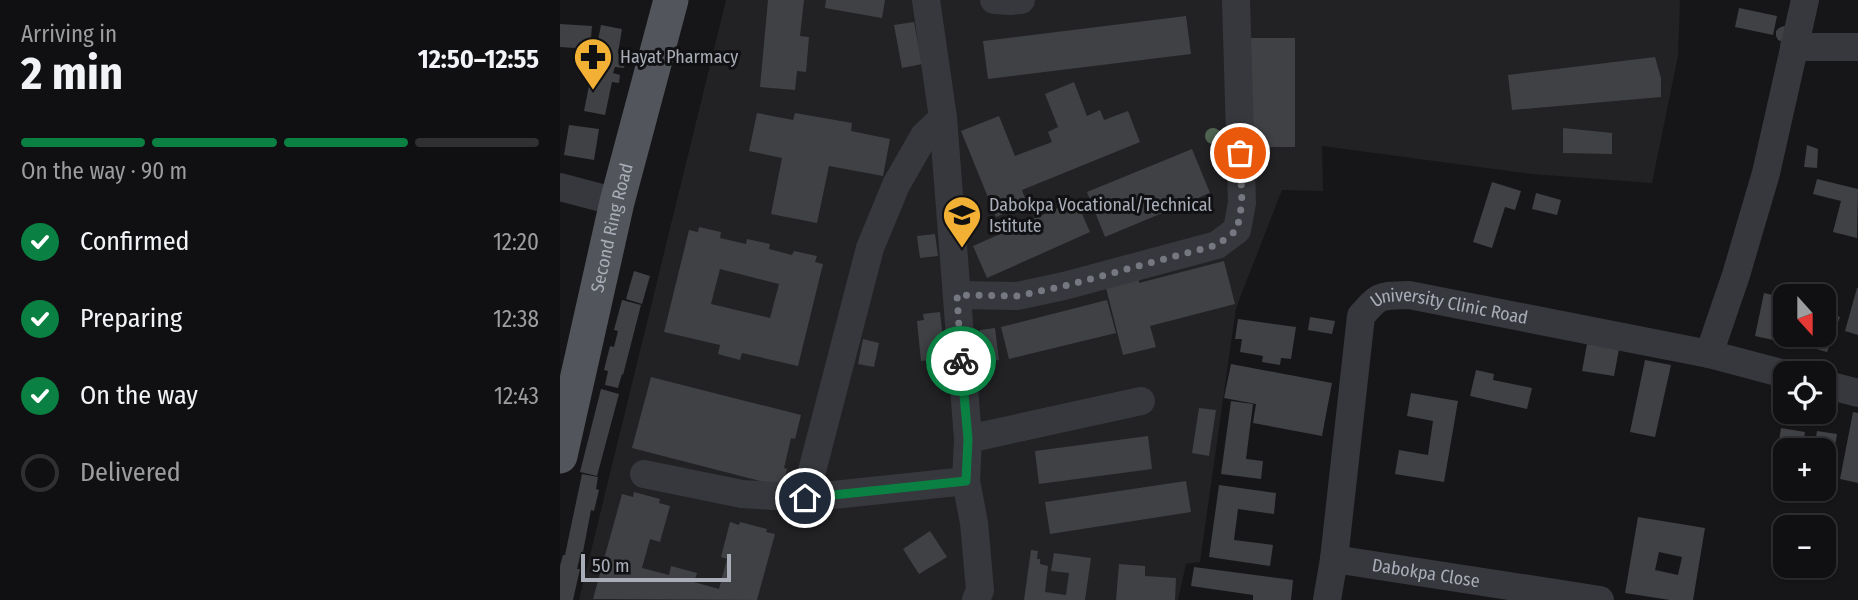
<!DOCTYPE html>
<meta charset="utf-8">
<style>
:root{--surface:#101012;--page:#1e1e20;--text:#f1f3f6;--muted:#9c9d9f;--line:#303032;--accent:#0b8043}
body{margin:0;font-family:"Fira Sans Condensed",sans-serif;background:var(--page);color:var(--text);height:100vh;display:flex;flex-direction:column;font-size:26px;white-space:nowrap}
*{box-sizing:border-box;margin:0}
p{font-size:23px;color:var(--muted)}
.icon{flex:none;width:38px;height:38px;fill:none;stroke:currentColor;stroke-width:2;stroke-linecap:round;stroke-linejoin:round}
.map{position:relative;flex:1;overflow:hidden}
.side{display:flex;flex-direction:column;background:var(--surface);width:560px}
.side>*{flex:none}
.needle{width:46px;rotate:159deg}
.buttons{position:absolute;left:1213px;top:284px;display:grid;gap:14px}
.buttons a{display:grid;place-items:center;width:63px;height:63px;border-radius:14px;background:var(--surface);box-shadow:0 2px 5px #0004,0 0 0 2px var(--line);font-size:35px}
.scale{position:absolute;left:21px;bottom:18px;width:150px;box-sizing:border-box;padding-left:7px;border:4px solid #a8adb8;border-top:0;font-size:19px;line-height:24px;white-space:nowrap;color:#a8adb8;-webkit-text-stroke:5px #111113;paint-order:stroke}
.pin{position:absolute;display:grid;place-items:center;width:60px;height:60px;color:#fff;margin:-30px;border:4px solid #fff;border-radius:50%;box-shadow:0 2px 7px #0007}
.courier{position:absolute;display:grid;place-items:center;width:70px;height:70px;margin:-35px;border:5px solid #0b8043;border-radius:50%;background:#fff;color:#222;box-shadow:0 2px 9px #0007}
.summary em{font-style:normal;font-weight:700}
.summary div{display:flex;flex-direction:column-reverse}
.summary{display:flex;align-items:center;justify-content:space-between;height:119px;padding:0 21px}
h1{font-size:46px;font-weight:700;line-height:52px}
.bar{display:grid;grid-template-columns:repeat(4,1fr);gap:10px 7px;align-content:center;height:84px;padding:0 21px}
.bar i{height:9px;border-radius:5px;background:var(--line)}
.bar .on{background:var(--accent)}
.bar p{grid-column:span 4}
ol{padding:0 21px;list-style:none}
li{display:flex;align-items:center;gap:21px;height:77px}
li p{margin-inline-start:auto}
li .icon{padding:7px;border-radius:50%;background:var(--accent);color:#fff;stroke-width:4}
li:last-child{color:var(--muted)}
li i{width:38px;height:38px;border:4px solid var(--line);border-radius:50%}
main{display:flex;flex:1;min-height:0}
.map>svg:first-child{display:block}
</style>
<main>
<section class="side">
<div class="summary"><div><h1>2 min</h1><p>Arriving in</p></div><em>12:50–12:55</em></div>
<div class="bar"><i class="on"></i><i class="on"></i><i class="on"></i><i></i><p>On the way · 90 m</p></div>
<ol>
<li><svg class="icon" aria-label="check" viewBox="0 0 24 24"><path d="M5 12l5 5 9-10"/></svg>Confirmed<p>12:20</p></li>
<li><svg class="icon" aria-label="check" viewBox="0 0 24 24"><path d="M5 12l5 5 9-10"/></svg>Preparing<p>12:38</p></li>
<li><svg class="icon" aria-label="check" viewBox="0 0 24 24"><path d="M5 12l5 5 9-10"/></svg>On the way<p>12:43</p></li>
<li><i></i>Delivered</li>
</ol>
</section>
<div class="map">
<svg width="1298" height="600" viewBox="0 0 1298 600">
<rect width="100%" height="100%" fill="#161618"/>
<polygon fill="#222225" points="166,0 1120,0 1118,56 1092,183 971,174 762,146 763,191 722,190 676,308 640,562 626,564 618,600 19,600"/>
<g fill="#404145" fill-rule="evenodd">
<polygon points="208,0 244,0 240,36 249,37 246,72 237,71 235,90 200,87"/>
<polygon points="266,0 325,0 322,18 265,8"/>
<polygon points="1179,8 1217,16 1213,35 1175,27"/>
<polygon points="626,16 631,54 428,79 423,41"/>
<polygon points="354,22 362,64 342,68 334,25"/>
<polygon points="0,24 32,26 30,49 0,47"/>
<polygon points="41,25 62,29 58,53 67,55 64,68 55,67 53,73 60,75 59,83 52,82 45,115 24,111"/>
<polygon points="1224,26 1228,28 1223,42 1218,40 1216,36 1216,31 1219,28"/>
<rect x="689" y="38" width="46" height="109"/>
<polygon points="1095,57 1101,78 1101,97 952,110 948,75"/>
<polygon points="514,82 527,116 540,110 544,120 568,111 580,142 462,190 467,204 436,217 401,131 439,116 455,156 492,142 488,132 498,127 485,94"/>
<polygon points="197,113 233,120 235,113 292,123 291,131 330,139 323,176 269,166 257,223 211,214 222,158 189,151"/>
<polygon points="9,125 39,129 34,160 4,155"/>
<polygon points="1003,128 1052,133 1052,154 1003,153"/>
<polygon points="1247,145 1258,149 1257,168 1244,167"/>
<polygon points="632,149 650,193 545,237 527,192"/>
<polygon points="1257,179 1298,189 1297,238 1273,232 1281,201 1253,194"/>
<polygon points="932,182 961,191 955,210 945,207 932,248 913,242"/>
<polygon points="976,193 1001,200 997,215 972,209"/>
<polygon points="516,200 530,232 427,278 413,246"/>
<path d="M139,227L161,232L160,238L186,244L187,239L210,244L209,249L232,255L234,251L257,256L255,262L263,264L238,366L182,353L180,360L158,354L160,345L104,332L129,230L138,232ZM160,269L219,284L210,318L151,304Z"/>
<polygon points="375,234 378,256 360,258 357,236"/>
<polygon points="664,261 675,304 590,326 596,347 563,355 546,288 579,280 579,283"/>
<polygon points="74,271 90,276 82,304 66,299"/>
<polygon points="1297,288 1298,288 1298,335 1285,331"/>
<polygon points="1204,293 1221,297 1215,324 1225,326 1225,334 1249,334 1246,347 1195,336"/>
<polygon points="62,300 81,305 63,375 62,374 58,388 45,385 48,371 44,370 50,346 54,347 58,331 54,330"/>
<polygon points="547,300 556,333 449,359 441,327"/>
<polygon points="380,312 385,358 361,361 357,321 364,320 363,314"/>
<polygon points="1264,312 1280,317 1267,352 1253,348 1258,334 1264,334"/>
<polygon points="750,317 775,321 772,334 748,330"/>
<polygon points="678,319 736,327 731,359 721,358 720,365 702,362 703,356 680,352 682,339 675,339"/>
<polygon points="435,328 439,360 424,362 420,330"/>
<polygon points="303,339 319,343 314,367 298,364"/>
<polygon points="1027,344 1059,349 1054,376 1022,371"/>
<polygon points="1085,360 1111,365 1095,437 1070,432"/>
<polygon points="671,364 772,383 762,436 693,423 696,404 664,398"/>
<polygon points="916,370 934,374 933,380 972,388 967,409 910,396"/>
<polygon points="91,377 241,415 235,439 231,438 224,468 227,469 223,487 72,448"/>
<polygon points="41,389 59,394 37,476 20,472"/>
<polygon points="851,393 898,401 884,482 835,474 839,450 868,455 873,421 847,416"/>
<polygon points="671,401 693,404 686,459 703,461 701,479 661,474"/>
<polygon points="639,408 656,410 649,456 632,453"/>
<polygon points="1293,412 1298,413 1298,483 1280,479"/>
<polygon points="1221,428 1245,432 1242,450 1225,450 1225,474 1214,472"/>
<polygon points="1257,431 1277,434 1269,482 1264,481 1264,450 1254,450"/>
<polygon points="588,436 592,469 479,484 475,451"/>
<polygon points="22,474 38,477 36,489 39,490 34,511 31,510 23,552 21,552 17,569 20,569 13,600 0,600 0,566 3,555 5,555"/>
<polygon points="626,481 631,512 490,534 485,502"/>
<polygon points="659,485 716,493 714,514 678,509 674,540 713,545 710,566 649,557"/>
<polygon points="74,492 100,499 99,503 110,506 100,542 90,539 82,568 109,575 111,566 137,573 134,582 159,589 167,559 161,557 170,522 179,525 180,522 207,529 206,532 215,534 197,600 33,599 62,494 73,497"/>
<path d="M1078,517L1145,528L1133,600H1110L1065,593ZM1099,552L1122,557L1118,575L1095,570Z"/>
<polygon points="370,531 387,557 359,574 343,549"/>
<polygon points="471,550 478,551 477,559 480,559 480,564 488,566 485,592 506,595 509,573 491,571 494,553 531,558 525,600 464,600"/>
<polygon points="559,564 585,566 585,576 616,578 615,600 556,600"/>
<polygon points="634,567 733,580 731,600 693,600 693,595 631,586"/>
</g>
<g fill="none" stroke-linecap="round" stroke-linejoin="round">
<g stroke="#37383d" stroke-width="28">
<polyline points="366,0 383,118 408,439 406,481 414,523 420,590 416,600"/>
<polyline points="434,0 451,1 461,0"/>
<polyline points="1234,47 1298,47"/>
<polyline points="0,187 57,202"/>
<polyline points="397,295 457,296 504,286 657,245 677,230 682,203 676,0"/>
<polyline points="1149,354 1176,275 1206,173 1245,0"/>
<polyline points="1264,384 1298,393"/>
<polyline points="408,439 581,401"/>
<polyline points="84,474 182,494 245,498 406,481"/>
<polyline points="245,498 310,248 336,185 364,136 383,118"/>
<path id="s1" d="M774,559L1040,600"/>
<path id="s2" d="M767,600L774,559L801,316C820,294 819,296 849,295L1149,354L1225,374"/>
</g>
<path stroke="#53555c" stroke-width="35" id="s3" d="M0,456L57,202L111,0"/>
</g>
<circle fill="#506452" cx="653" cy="136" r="8"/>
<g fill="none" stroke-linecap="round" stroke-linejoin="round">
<polyline stroke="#757880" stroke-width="7" stroke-dasharray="0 12.6" points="401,361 397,295 457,296 504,286 657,245 677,230 682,203 680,153"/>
<polyline stroke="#0b8043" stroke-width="9" points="245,498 406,481 408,439 401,361"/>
</g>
<defs>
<g id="pharmacy-pin" transform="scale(2.0125)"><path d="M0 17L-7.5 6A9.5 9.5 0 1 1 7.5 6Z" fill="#f2b134" stroke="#111113"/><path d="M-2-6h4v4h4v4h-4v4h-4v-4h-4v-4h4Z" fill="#111"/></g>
<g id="school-pin" transform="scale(2.0125)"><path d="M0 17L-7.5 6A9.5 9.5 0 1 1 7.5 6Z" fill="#f2b134" stroke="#111113"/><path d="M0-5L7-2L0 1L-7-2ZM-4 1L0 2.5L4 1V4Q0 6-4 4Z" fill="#111"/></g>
</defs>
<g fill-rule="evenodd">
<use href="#pharmacy-pin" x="33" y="57"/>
<use href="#school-pin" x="402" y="215"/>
</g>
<g text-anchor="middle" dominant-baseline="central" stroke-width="6" stroke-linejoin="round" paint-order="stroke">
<g font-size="18" fill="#a8adb8" stroke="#111113" text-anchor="start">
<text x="60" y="57">Hayat Pharmacy</text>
<text x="429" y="205">Dabokpa Vocational/Technical<tspan x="429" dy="21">Istitute</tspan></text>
</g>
<g font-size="18" fill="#a8adb8" stroke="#111113">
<text stroke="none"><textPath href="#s3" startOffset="234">Second Ring Road</textPath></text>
<text stroke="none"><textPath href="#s2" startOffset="383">University Clinic Road</textPath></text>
<text stroke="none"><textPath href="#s1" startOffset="93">Dabokpa Close</textPath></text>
</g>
</g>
</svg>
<div class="buttons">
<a><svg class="needle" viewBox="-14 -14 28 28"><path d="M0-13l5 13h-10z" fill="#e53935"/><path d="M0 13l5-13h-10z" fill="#9c9d9f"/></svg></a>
<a><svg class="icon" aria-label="locate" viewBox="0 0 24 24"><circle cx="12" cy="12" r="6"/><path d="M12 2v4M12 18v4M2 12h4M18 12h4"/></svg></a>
<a>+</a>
<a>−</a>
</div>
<div class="scale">50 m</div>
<div class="pin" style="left:680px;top:153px;background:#ea580c"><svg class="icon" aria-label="bag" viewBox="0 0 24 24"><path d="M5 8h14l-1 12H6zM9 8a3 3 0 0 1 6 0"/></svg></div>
<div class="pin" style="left:245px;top:498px;background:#1f2937"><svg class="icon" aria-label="home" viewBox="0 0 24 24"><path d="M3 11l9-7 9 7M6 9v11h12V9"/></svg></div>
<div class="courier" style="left:401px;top:361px"><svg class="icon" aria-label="bike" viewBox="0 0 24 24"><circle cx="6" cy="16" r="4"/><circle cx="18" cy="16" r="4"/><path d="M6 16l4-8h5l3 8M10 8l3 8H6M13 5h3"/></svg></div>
</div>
</main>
